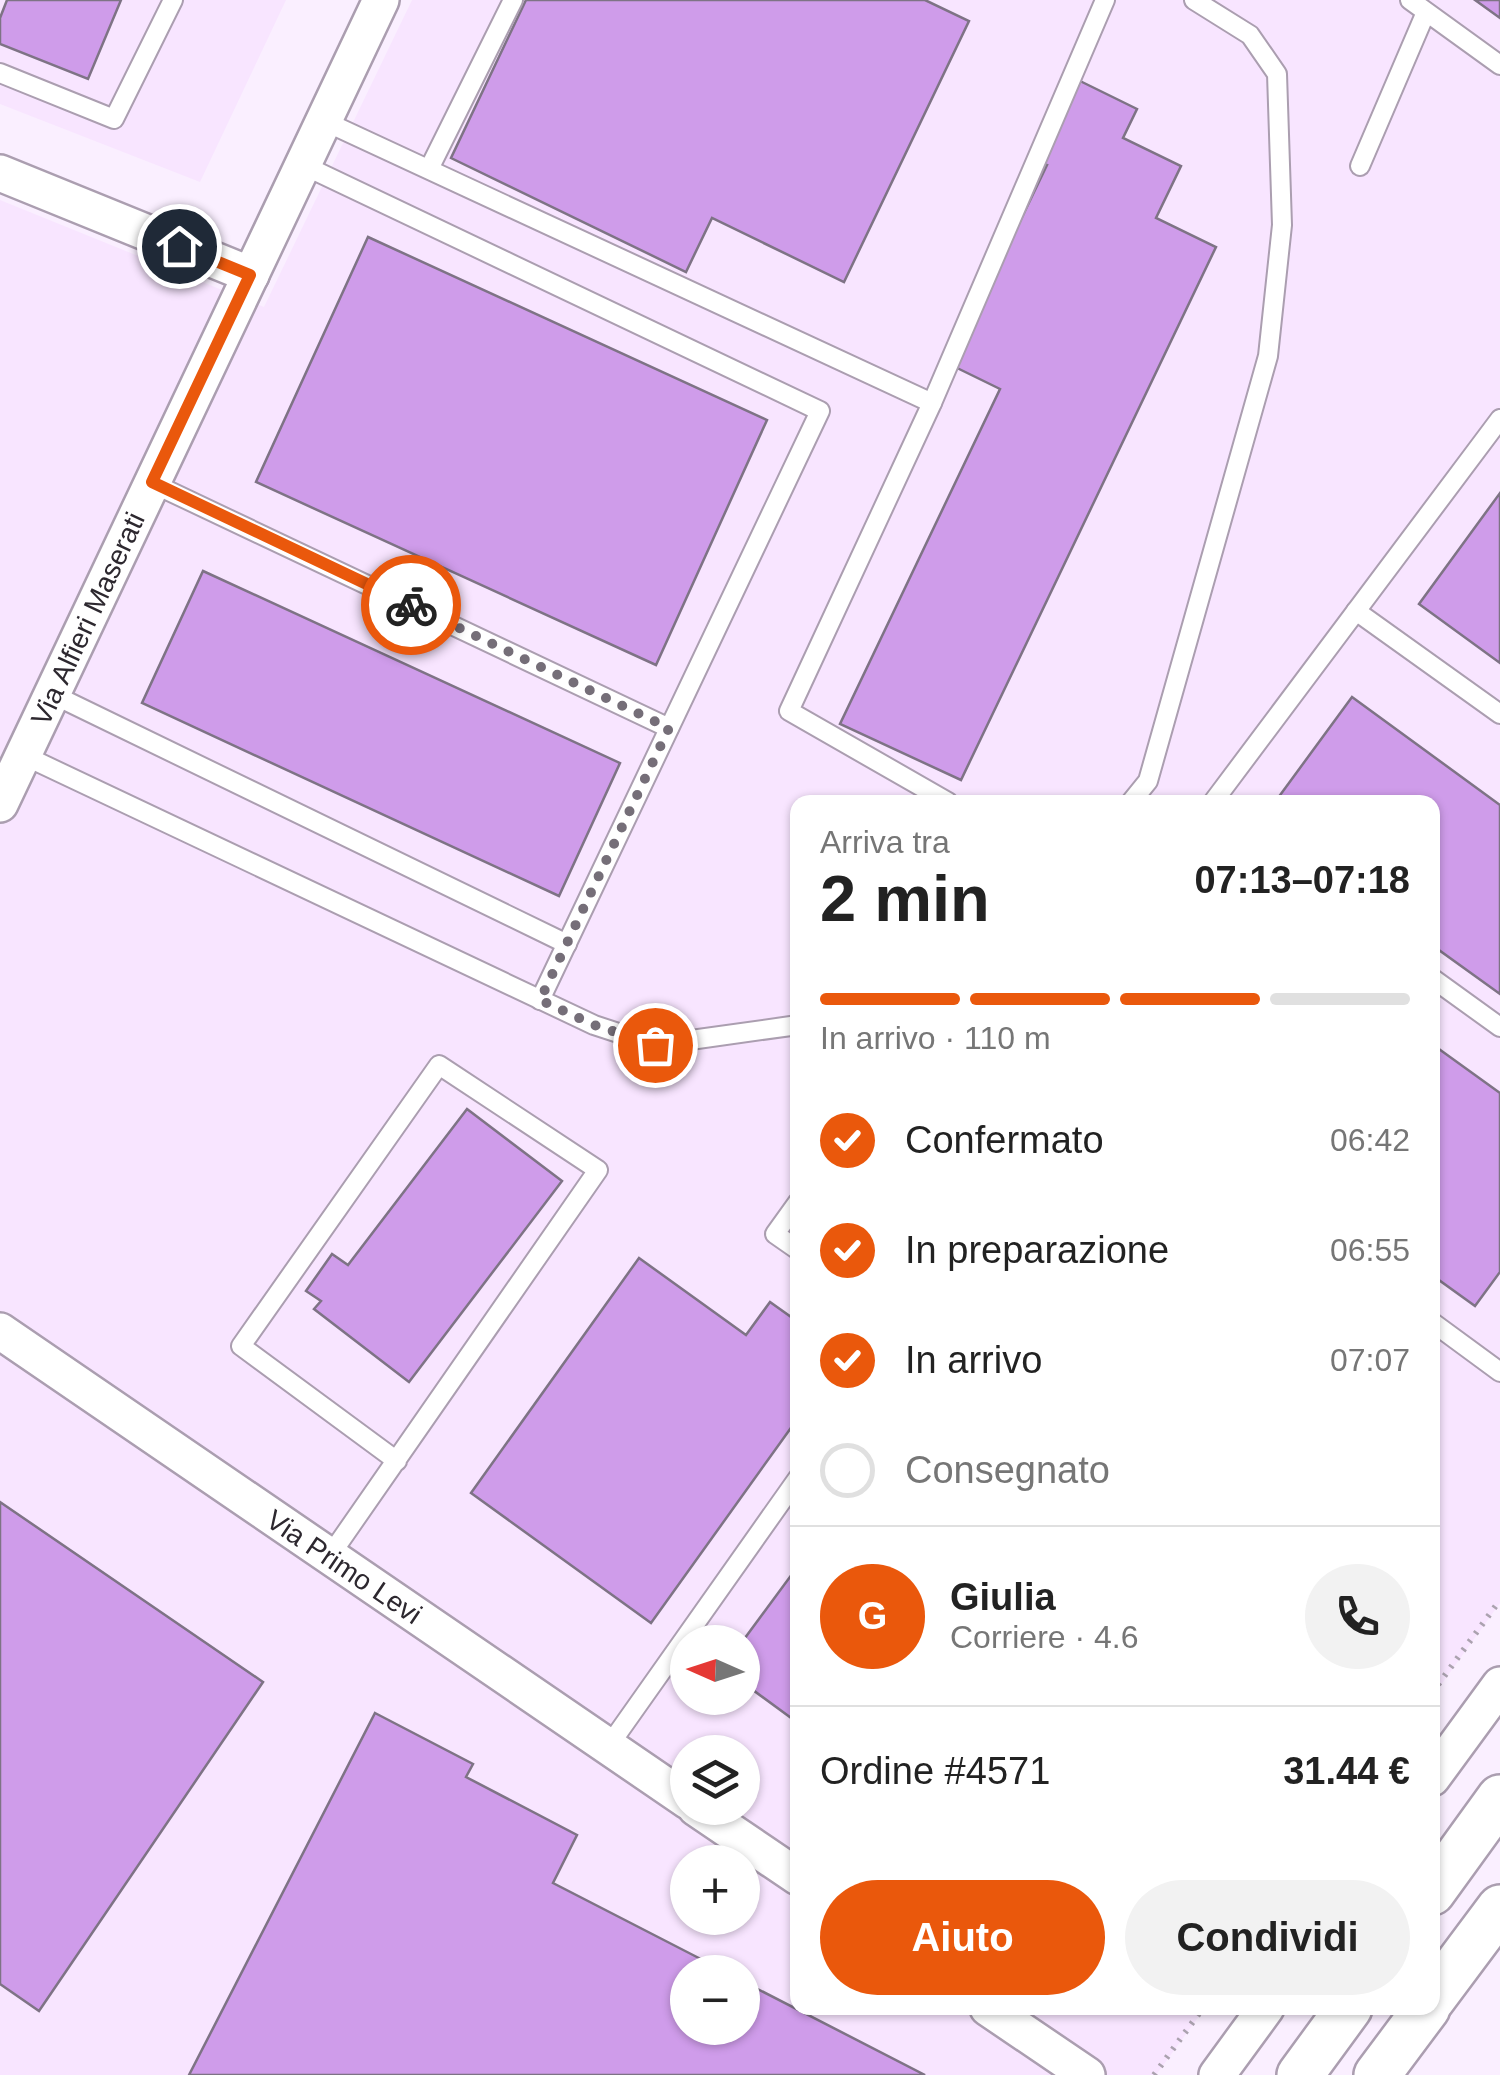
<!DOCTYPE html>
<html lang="it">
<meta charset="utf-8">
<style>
:root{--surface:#fff;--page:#f2f2f2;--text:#222;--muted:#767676;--line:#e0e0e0;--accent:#ea580c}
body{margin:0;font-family:Arial,sans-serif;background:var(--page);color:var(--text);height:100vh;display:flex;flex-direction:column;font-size:38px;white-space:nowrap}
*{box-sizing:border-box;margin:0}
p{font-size:32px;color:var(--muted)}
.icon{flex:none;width:55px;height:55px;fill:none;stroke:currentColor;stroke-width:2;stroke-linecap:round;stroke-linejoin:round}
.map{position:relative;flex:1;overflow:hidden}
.side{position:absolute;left:790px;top:795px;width:650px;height:1220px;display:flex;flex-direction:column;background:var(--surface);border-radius:20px;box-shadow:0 2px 8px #0004}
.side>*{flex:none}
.needle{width:65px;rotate:273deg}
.fabs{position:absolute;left:670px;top:1625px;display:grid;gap:20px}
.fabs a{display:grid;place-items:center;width:90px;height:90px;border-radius:50%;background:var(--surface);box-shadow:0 2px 8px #0004;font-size:50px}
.pin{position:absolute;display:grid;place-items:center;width:85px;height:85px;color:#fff;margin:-42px;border:5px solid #fff;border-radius:50%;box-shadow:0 2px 10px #0007}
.courier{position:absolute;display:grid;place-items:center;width:100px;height:100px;margin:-50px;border:8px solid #ea580c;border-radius:50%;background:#fff;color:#222;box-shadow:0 2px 12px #0007}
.overview em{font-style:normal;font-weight:800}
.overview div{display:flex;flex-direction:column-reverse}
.overview{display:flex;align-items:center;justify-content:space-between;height:170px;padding:0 30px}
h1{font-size:65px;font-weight:800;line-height:75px}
.bar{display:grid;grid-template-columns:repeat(4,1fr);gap:15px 10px;align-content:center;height:120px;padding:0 30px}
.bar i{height:12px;border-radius:8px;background:var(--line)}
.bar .active{background:var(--accent)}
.bar p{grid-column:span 4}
.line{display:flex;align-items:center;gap:25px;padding:0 30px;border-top:2px solid var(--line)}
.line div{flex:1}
.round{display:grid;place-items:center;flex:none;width:105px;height:105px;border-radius:52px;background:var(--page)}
ol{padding:0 30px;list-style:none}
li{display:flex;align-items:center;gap:30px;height:110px}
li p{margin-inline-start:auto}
li .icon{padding:10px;border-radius:50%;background:var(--accent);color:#fff;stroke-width:4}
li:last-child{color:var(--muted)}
li i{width:55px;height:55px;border:5px solid var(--line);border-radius:50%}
.cta{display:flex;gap:20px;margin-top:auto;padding:20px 30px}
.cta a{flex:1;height:115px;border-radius:60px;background:var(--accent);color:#fff;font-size:40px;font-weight:800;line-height:115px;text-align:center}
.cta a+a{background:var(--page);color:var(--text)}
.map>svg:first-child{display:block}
</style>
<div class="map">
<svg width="1500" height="2075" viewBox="0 0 1500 2075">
<rect width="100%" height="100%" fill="#faefff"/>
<g fill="#f8e5ff" fill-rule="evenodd">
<polygon points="0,0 286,0 200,182 0,104"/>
<path d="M412,0H1500V1603L1433,1696L1432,802H798V2008H1205L1156,2075H0V200L264,307ZM688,1642H742V1698H688ZM688,1752H742V1808H688ZM688,1862H742V1918H688ZM688,1972H742V2028H688Z"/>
</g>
<g fill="#cf9cea" stroke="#7e7385" stroke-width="2.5">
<polygon points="7,0 121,0 88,79 0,44 0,18"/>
<polygon points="526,0 925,0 969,21 844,282 712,218 686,272 451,158"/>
<polygon points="1475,0 1500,0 1500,18"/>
<polygon points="1078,80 1137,109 1123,138 1181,166 1156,218 1216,247 961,780 840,724 1000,389 951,365 1047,165 1038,162"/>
<polygon points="368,237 767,420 656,665 256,482"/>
<polygon points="1500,493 1500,663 1419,604"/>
<polygon points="203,571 620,763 559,896 142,703"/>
<polygon points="1352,697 1500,805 1500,994 1432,945 1432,802 1275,802"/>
<polygon points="1432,1044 1500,1093 1500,1272 1475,1306 1432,1275"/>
<polygon points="467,1109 562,1181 409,1382 314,1309 321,1301 306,1291 332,1254 348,1265"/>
<polygon points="639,1258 746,1335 770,1302 798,1322 798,1418 651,1623 471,1493"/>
<polygon points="0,1502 263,1682 39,2011 0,1984"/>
<polygon points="798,1566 798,1723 742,1682 742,1642"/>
<polygon points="375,1713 473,1764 466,1777 577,1835 553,1883 726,1972 688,1972 688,2028 742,2028 742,1981 925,2075 189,2075"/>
</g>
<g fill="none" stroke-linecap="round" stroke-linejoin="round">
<g stroke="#ab9eb0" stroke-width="22">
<g id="service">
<polyline points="1410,0 1500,65"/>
<polyline points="0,73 114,119 173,0"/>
<polyline points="324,121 932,403 789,711 948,802"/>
<polyline points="303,165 820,411 540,1000"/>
<polyline points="1360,166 1426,12"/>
<polyline points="429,169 513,0"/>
<polyline points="932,403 1105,0"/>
<polyline points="152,483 669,728"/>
<polyline points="1356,611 1500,714"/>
<polyline points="52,694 567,944"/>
<polyline points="23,755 594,1025 655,1045 798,1025"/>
<polyline points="1131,802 1148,781 1268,356 1282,225 1277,74 1250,35 1194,0"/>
<polyline points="1213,802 1500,419"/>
<polyline points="1432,978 1500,1027"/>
<polyline points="798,1202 775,1234 798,1250"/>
<polyline points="1432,1322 1500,1372"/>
<polyline points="329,1557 598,1170 439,1065 241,1346 397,1461"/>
<polyline points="608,1747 798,1478"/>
</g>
</g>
<g stroke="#ab9eb0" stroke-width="40">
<g id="minor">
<polyline points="0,173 251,275"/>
<polyline points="0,804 381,0"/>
<polyline points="0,1331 688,1801"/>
<polyline points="1432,1778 1500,1685"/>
<polyline points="696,1808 798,1877"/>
<polyline points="988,2008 1087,2075"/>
<polyline points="1217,2075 1266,2008"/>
</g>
</g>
<g stroke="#ab9eb0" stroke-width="50">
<g id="tertiary">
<polyline points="1432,1892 1500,1798"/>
<polyline points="1432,1999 1500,1908"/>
<polyline points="1300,2075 1349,2008"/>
<polyline points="1377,2075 1427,2008"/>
</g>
</g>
<g stroke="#aba2af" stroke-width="6" stroke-dasharray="2.5 8" stroke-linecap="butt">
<polyline points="1432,1693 1500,1600"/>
<polyline points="1154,2075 1203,2008"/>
</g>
<use href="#service" stroke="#fff" stroke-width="18"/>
<use href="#minor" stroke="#fff" stroke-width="35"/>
<use href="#tertiary" stroke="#fff" stroke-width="45"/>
</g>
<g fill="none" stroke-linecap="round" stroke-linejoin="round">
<polyline stroke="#756e78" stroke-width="10" stroke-dasharray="0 18" points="411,605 669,728 540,1000 594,1025 655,1045"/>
<polyline stroke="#ea580c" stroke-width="12" points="179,246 250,275 152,482 411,605"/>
</g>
<g text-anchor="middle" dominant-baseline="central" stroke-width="9" stroke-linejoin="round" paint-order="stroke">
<g font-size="28" fill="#2d282f" stroke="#fff">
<text transform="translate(88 619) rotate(-65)">Via Alfieri Maserati</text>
<text transform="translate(344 1567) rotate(34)">Via Primo Levi</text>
</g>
</g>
</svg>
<div class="fabs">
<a><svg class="needle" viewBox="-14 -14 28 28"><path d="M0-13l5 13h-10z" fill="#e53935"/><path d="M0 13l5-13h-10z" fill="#767676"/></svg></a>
<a><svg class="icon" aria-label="layers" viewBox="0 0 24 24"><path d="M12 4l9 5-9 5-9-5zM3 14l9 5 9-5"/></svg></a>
<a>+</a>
<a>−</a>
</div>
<div class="pin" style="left:655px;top:1045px;background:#ea580c"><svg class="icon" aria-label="bag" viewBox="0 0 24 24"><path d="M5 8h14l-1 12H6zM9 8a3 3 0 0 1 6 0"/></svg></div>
<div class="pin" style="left:179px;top:246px;background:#1f2937"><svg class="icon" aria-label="home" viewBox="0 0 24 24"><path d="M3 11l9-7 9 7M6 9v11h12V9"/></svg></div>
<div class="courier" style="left:411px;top:605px"><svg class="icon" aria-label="bike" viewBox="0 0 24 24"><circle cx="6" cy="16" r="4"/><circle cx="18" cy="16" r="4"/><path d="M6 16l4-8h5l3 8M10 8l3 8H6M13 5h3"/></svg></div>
<section class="side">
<div class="overview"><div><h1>2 min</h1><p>Arriva tra</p></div><em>07:13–07:18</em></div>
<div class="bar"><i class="active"></i><i class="active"></i><i class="active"></i><i></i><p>In arrivo · 110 m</p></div>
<ol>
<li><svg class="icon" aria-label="check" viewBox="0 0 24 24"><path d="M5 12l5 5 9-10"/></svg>Confermato<p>06:42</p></li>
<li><svg class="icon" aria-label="check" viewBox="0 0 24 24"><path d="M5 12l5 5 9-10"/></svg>In preparazione<p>06:55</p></li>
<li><svg class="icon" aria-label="check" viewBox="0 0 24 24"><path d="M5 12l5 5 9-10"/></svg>In arrivo<p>07:07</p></li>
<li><i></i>Consegnato</li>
</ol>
<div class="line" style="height:180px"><b class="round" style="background:var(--accent);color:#fff">G</b><div><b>Giulia</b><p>Corriere · 4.6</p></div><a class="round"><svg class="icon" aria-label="phone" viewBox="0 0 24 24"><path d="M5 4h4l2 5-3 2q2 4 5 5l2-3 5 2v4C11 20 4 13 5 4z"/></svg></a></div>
<div class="line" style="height:130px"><div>Ordine #4571</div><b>31.44 €</b></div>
<div class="cta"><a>Aiuto</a><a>Condividi</a></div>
</section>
</div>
